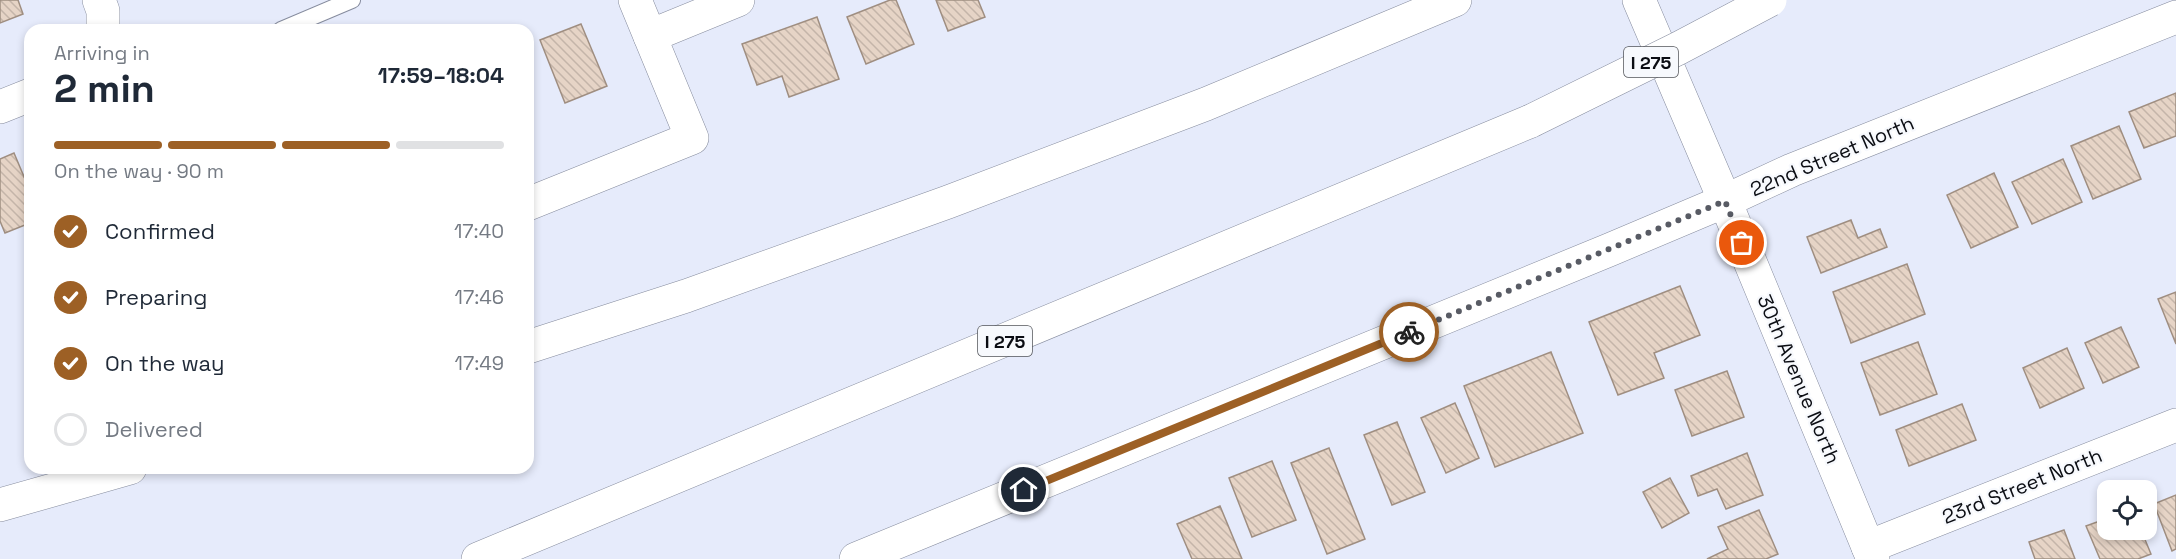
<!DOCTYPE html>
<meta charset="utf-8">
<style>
:root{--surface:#fff;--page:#f2f2f3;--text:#1f2937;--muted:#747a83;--line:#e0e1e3;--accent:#9d6025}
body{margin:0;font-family:"Space Grotesk",sans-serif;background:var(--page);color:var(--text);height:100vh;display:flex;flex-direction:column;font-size:22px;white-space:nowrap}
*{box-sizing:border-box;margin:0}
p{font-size:20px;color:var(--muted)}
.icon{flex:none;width:33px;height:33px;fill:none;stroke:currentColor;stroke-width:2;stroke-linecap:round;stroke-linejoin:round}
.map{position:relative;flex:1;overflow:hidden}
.drawer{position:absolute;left:24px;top:24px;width:510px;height:450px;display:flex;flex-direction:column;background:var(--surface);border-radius:18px;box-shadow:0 3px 9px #0003}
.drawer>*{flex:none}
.tools{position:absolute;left:2097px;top:480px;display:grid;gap:12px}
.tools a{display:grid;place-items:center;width:60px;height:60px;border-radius:12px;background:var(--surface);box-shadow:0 3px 9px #0003;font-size:30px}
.pin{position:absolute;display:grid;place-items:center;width:51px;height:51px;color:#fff;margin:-26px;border:3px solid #fff;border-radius:50%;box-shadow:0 2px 6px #0007}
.courier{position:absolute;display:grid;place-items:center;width:60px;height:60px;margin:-30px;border:4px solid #9d6025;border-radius:50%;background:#fff;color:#222;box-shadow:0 2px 8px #0007}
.head em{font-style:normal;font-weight:700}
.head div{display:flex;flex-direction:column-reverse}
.head{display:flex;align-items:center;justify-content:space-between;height:102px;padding:0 30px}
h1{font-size:39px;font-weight:700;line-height:45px}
.bar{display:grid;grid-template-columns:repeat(4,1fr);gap:9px 6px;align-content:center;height:72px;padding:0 30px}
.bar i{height:8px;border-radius:4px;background:var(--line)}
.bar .selected{background:var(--accent)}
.bar p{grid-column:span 4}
ol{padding:0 30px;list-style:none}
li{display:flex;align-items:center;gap:18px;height:66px}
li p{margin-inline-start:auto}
li .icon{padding:6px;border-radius:50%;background:var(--accent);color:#fff;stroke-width:4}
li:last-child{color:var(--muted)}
li i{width:33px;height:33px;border:3px solid var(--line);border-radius:50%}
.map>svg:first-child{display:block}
</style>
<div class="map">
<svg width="2176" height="559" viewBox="0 0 2176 559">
<defs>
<pattern id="building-back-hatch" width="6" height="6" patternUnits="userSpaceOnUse" patternTransform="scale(1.5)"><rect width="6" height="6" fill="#e6d4c6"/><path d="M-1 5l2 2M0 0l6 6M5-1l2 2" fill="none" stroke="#c4b5a9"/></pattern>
</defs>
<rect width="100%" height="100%" fill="#e6ebfb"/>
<g fill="url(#building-back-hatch)" stroke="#9f8e81" stroke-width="1.5">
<polygon points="0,0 18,0 23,14 0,23"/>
<polygon points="890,0 896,0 914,44 866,64 847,17"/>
<polygon points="936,0 978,0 985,17 948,31"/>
<polygon points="817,17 839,79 789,97 782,76 757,85 742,44"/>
<polygon points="581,24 607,86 565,103 540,40"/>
<polygon points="2176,93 2176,136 2144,148 2129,112"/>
<polygon points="2119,126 2141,179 2093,199 2071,146"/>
<polygon points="14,153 30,191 30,223 5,233 0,221 0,159"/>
<polygon points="2063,159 2082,202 2032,224 2012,182"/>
<polygon points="1994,173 2018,227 1971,248 1947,195"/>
<polygon points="1851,220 1858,238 1880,229 1887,247 1821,273 1807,237"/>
<polygon points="1907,264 1925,314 1851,343 1833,292"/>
<polygon points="1680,286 1700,335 1654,353 1664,378 1618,395 1589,322"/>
<polygon points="2176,292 2176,344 2158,299"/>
<polygon points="2121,327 2139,367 2103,383 2085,343"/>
<polygon points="1918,342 1937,394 1880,415 1861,363"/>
<polygon points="2067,348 2084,388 2040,408 2023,368"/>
<polygon points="1551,352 1583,433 1495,467 1464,386"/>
<polygon points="1727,371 1744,417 1692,436 1675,390"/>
<polygon points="1455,403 1479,458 1446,473 1421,418"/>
<polygon points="1962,404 1976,440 1909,466 1896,430"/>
<polygon points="1397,422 1425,492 1392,505 1364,435"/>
<polygon points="1329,448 1365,539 1327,554 1291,463"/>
<polygon points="1747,453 1763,495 1726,509 1717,489 1698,496 1691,476"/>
<polygon points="1272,461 1296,520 1252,537 1229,478"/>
<polygon points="1670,478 1689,513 1662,528 1643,492"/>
<polygon points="2176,495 2176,549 2172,551 2154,504"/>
<polygon points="1220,506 1242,559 1192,559 1177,524"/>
<polygon points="1759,510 1778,554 1766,559 1707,559 1728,549 1718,527"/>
<polygon points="2108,518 2108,530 2141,530 2151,554 2138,559 2100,559 2086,526"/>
<polygon points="2064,530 2075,559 2035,559 2029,542"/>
</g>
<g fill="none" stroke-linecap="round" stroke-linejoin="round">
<g stroke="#868c9e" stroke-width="18">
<polyline id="service" points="281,30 352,0"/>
</g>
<g stroke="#868c9e" stroke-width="34">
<g id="minor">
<polyline points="99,0 103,11 103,30"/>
<polyline points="650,36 738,0"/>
<polyline points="0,107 30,95"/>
<polyline points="528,204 692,138 635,0"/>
<polyline points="1868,547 2176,425"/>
<polyline points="856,559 1609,250 1725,201 1792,170 2176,17"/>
</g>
</g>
<g stroke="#868c9e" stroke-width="34">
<polyline id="tertiary" points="1639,0 1725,201 1873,559"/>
</g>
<g stroke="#868c9e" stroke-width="34">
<g id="motorway">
<polyline points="528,347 686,296 948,202 1206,104 1455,0"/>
<polyline points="0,505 130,468"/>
<polyline points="478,559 1531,121"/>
</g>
</g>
<use href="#service" stroke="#fff" stroke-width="16"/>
<use href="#minor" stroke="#fff" stroke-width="33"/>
<use href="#tertiary" stroke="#fff" stroke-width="33"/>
<use href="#motorway" stroke="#fff" stroke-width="33"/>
<g stroke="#868c9e" stroke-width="34" stroke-linecap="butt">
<polyline id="motorway-bridge" points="1531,121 1679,48 1770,0"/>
</g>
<use href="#motorway-bridge" stroke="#fff" stroke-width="33"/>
</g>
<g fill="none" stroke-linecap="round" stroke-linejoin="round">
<polyline stroke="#585b64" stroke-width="6" stroke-dasharray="0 10.8" points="1409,332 1725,201 1742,243"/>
<polyline stroke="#9d6025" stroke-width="8" points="1024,490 1409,332"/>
</g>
<g text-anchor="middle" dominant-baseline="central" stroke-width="4.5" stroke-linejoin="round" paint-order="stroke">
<g fill="#f7f9fd" stroke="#525459" stroke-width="1.5">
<rect x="1624" y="47" width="54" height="30" rx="4.5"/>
<rect x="978" y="326" width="54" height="30" rx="4.5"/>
</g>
<g font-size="18" font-weight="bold" fill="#0b0d13">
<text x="1651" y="62">I 275</text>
<text x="1005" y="341">I 275</text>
</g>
<g font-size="20" fill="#0b0d13" stroke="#f7f9fd">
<text transform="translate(1832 156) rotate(-23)">22nd Street North</text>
<text transform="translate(1799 379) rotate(67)">30th Avenue North</text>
<text transform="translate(2022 486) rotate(-22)">23rd Street North</text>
</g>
</g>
</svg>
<div class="tools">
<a><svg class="icon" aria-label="locate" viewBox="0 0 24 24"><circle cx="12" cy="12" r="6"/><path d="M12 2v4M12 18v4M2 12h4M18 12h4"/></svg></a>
</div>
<div class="pin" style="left:1742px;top:243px;background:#ea580c"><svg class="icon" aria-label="bag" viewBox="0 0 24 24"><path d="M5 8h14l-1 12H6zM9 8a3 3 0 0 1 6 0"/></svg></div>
<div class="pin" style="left:1024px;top:490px;background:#1f2937"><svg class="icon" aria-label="home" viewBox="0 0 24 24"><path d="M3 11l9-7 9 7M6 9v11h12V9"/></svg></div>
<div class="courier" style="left:1409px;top:332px"><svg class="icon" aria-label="bike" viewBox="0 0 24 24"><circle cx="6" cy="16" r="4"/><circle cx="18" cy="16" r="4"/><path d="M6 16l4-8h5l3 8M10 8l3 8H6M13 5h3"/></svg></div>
<section class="drawer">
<div class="head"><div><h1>2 min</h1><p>Arriving in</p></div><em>17:59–18:04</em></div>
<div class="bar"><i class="selected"></i><i class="selected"></i><i class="selected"></i><i></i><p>On the way · 90 m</p></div>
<ol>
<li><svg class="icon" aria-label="check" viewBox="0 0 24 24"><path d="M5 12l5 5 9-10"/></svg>Confirmed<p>17:40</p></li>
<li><svg class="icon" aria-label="check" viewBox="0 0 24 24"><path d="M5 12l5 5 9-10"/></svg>Preparing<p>17:46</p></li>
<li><svg class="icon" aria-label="check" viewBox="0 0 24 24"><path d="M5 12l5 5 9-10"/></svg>On the way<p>17:49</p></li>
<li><i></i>Delivered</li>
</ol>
</section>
</div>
